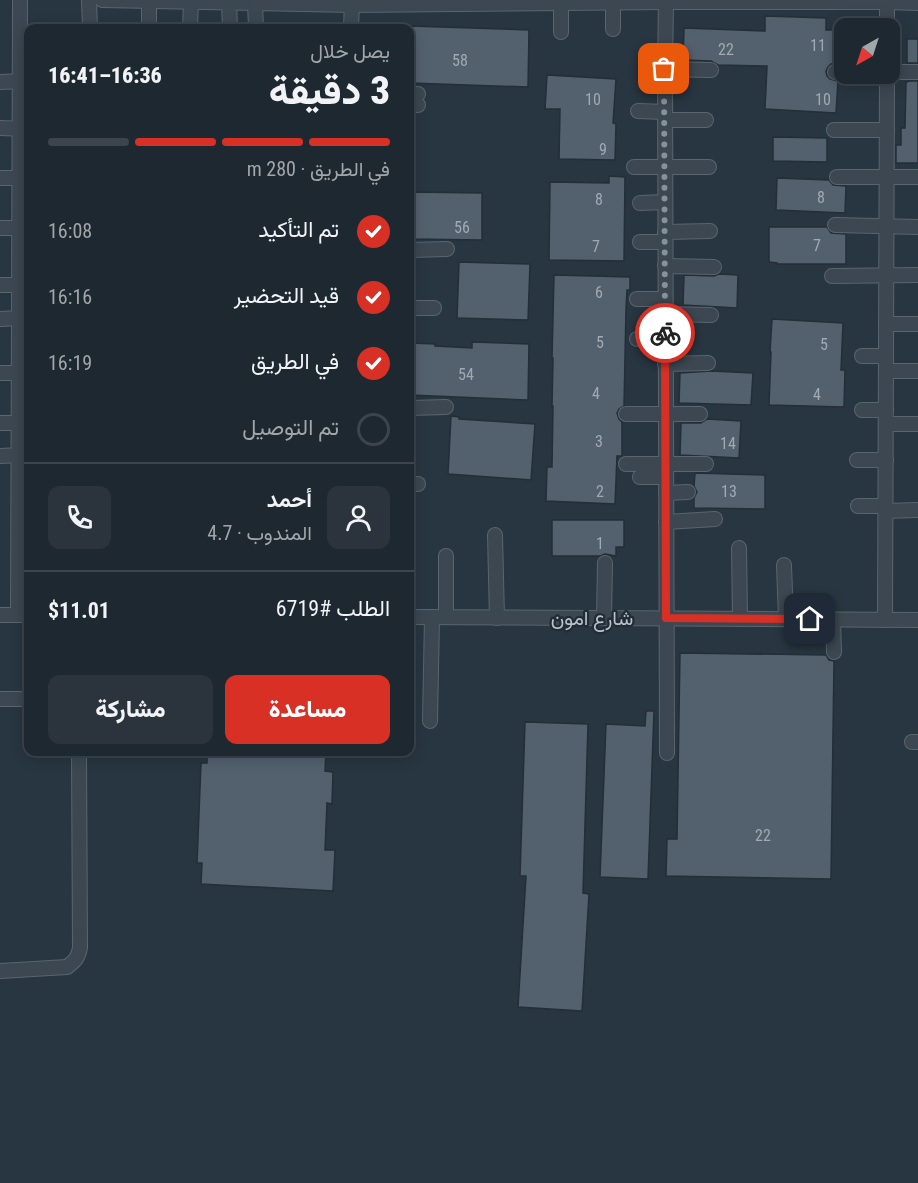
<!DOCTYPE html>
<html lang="ar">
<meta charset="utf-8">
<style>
:root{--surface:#1e2831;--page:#2b343d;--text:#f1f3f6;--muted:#a1a6ab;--line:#3c444d;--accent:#d93025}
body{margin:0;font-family:"Roboto Condensed",Vazirmatn,sans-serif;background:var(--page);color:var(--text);direction:rtl;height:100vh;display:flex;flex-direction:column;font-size:22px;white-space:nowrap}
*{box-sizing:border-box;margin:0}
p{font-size:20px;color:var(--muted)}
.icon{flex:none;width:33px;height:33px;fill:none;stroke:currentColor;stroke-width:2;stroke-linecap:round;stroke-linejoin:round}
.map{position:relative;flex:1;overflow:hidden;direction:ltr}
.details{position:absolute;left:24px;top:24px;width:390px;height:732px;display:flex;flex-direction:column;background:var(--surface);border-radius:12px;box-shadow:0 3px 15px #0003,0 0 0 2px var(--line);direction:rtl}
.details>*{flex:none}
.needle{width:39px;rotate:219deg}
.tools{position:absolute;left:834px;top:18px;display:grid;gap:12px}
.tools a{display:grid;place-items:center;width:66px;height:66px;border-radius:12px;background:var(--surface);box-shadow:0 3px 15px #0003,0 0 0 2px var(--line);font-size:30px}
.pin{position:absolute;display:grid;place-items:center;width:51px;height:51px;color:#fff;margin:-26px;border-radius:12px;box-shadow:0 3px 9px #0006}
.courier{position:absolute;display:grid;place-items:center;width:60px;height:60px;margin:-30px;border:4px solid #d93025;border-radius:50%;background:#fff;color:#222;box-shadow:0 2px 8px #0007}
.summary em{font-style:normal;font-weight:800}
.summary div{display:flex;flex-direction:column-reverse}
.summary{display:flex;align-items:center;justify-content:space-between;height:102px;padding:0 24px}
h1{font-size:39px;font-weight:800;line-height:45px}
.bar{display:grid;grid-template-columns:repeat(4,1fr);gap:9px 6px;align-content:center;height:72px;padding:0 24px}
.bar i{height:8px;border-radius:4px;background:var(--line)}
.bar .active{background:var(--accent)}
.bar p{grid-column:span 4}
.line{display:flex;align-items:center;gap:15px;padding:0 24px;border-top:2px solid var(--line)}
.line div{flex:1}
.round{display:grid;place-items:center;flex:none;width:63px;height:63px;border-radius:12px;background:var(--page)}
ol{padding:0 24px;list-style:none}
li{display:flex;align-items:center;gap:18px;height:66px}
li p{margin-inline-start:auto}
li .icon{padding:6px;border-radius:50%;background:var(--accent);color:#fff;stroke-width:4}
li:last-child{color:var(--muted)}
li i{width:33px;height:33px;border:3px solid var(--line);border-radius:50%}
.primary-button{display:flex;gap:12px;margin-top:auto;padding:12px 24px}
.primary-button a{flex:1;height:69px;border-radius:12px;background:var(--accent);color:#fff;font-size:24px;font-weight:800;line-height:69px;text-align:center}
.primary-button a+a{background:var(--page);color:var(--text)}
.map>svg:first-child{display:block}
</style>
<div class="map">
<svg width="918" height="1183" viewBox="0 0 918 1183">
<rect width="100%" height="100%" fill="#283641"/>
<g fill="#53616e" stroke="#232e38" stroke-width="1.5">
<polygon points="765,16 826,18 826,30 834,30 834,45 842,46 842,63 831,64 828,67 826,71 827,76 830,79 838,81 836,113 765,109 767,66 718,65 711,61 683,60 684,28 765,31"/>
<polygon points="410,26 529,30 528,87 410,83"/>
<rect x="907" y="39" width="11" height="24"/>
<polygon points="547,75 616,79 613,123 616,124 615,160 559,159 560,109 545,109"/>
<polygon points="910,81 918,81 918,163 896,163 896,145 901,145 901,128 905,128 906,82"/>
<polygon points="773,137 827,138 827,162 773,161"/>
<polygon points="609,176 625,177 624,261 549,260 550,182 609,183"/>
<polygon points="777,178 829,180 833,185 846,186 845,213 776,210"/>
<polygon points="410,192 482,193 482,240 410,239"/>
<polygon points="769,227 827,227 831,233 846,234 846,264 777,264 777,263 769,262"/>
<polygon points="459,262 530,264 528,320 457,318"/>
<polygon points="719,274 738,275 737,308 683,305 684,275 714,276"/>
<polygon points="554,275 630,277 630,290 627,290 626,309 624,406 619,409 617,413 619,419 622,422 622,456 617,456 615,504 546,501 547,467 552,467 553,406 552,406 553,358 552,358"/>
<polygon points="772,319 843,323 841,370 845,370 844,407 769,405 771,352 770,352"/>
<polygon points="472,342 529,344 528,400 410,395 410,343 435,344 435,346 472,348"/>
<polygon points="711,371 753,373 751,405 679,403 680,373"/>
<polygon points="451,416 459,417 459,419 535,424 531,480 448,474"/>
<polygon points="707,419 741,421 739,458 680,455 681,423 701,423"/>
<polygon points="695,473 765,475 765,509 694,508 694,498 697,492 694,486"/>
<polygon points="552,520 624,520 624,547 616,547 616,556 605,554 600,556 552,556"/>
<polygon points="680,653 826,655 829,660 834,661 831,879 666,876 667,839 677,839"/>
<polygon points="646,711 654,711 648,879 600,877 606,724 645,726"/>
<polygon points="525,722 588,724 583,893 589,894 582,1011 518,1007 526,876 520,876"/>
<polygon points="207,752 326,752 325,771 333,772 332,804 327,803 325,850 335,850 333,891 201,884 202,863 197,863 201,763 207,763"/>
</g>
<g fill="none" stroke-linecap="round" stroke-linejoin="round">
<g stroke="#5a656e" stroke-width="16">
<g id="minor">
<polyline points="89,0 90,28"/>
<polyline points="102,0 352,5 666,2 887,2 918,3"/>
<polyline points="666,0 665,69 667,753"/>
<polyline points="613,2 613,29"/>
<polyline points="229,3 230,28"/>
<polyline points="255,3 256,28"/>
<polyline points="561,3 561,32"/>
<polyline points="149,28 149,1"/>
<polyline points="190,28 191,2"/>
<polyline points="351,28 352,0"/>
<polyline points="887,28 887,0"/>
<polyline points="665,69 711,70"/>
<polyline points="835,72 844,72"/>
<polyline points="890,72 918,72"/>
<polyline points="0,82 28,81"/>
<polyline points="410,94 418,94"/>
<polyline points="410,105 418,105"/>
<polyline points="638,111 665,112"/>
<polyline points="665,120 706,120"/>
<polyline points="0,128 28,129"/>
<polyline points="834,130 887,130"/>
<polyline points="634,167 709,167"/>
<polyline points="837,177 918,177"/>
<polyline points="0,178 28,178"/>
<polyline points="640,203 665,202"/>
<polyline points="835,225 918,227"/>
<polyline points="0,228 28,228"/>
<polyline points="665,232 710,231"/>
<polyline points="640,242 665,242"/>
<polyline points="410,250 447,249"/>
<polyline points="665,266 714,267"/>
<polyline points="832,276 918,275"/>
<polyline points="0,285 19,285"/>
<polyline points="637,299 665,299"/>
<polyline points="410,308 434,308"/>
<polyline points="665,314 711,315"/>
<polyline points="0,319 19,318"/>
<polyline points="886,324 918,324"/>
<polyline points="637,339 665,339"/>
<polyline points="862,356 886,356"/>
<polyline points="665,364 708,363"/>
<polyline points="886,371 918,371"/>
<polyline points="0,373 19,373"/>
<polyline points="410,408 446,407"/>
<polyline points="862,410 886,410"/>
<polyline points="626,414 700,414"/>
<polyline points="0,423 19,423"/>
<polyline points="886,424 918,424"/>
<polyline points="0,456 19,455"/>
<polyline points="857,460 886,460"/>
<polyline points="626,464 706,464"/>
<polyline points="640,477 666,477"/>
<polyline points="410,484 418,484"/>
<polyline points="666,493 688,492"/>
<polyline points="858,506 885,506"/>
<polyline points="885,511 918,510"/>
<polyline points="666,522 715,519"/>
<polyline points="495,535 497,618"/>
<polyline points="739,548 740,619"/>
<polyline points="446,556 446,617"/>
<polyline points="784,565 786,619"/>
<polyline points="0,615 28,615"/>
<polyline points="18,615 20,0"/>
<polyline points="410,617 918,620"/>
<polyline points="604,618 605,563"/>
<polyline points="833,620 834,652"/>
<polyline points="885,620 887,74"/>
<polyline points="0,699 28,699"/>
<polyline points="430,721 432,617"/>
<polyline points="912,742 918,742"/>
<path d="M0,971L67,967C75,961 78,958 80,948L79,752"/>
</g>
</g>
<use href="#minor" stroke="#3c4751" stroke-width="14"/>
</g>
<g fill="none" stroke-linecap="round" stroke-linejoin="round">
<polyline stroke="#86919b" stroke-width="6" stroke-dasharray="0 10.8" points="664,69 665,333"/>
<polyline stroke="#d93025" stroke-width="8" points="665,333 666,618 810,619"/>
</g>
<g text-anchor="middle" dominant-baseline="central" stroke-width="4.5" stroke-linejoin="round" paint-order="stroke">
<g font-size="16" fill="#a0aab4">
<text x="818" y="45">11</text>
<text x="726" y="49">22</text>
<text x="460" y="60">58</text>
<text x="593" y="99">10</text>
<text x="823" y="99">10</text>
<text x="603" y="149">9</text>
<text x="821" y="197">8</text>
<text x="599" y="199">8</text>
<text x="462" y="227">56</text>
<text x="817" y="245">7</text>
<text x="596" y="246">7</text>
<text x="599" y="292">6</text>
<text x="600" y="342">5</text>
<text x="824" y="344">5</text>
<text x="466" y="374">54</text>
<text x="596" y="393">4</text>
<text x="817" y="394">4</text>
<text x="599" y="441">3</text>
<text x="728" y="443">14</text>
<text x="600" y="491">2</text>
<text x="729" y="491">13</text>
<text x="600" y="543">1</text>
<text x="763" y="835">22</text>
</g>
<g font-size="20" fill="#b9c2cb" stroke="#212c36">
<text x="592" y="618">شارع امون</text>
</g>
</g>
</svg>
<div class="tools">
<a><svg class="needle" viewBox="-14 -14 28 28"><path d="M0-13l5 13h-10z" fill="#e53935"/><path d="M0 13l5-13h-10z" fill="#a1a6ab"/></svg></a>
</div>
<div class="pin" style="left:664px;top:69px;background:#ea580c"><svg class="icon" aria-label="bag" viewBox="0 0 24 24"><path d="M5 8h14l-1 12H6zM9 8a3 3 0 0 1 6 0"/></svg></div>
<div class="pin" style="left:810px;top:619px;background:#1f2937"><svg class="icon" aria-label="home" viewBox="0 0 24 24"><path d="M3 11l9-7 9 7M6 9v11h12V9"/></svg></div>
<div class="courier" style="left:665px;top:333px"><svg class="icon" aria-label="bike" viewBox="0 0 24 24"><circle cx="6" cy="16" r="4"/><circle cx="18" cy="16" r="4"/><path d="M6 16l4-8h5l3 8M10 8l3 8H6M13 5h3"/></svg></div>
<section class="details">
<div class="summary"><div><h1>3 دقيقة</h1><p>يصل خلال</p></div><em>16:36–16:41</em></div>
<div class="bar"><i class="active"></i><i class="active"></i><i class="active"></i><i></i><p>في الطريق · 280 m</p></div>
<ol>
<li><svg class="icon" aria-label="check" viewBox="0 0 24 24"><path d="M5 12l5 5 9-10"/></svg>تم التأكيد<p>16:08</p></li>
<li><svg class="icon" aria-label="check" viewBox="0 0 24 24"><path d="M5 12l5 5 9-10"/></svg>قيد التحضير<p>16:16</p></li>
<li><svg class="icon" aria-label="check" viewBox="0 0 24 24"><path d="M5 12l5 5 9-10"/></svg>في الطريق<p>16:19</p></li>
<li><i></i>تم التوصيل</li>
</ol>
<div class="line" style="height:108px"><a class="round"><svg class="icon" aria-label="person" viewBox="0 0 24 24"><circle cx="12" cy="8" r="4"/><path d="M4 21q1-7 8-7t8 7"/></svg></a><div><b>أحمد</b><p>المندوب · 4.7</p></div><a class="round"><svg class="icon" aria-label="phone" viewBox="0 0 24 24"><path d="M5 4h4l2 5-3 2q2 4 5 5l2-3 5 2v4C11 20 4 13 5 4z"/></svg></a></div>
<div class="line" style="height:78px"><div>الطلب #6719</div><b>$11.01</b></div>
<div class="primary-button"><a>مساعدة</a><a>مشاركة</a></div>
</section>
</div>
